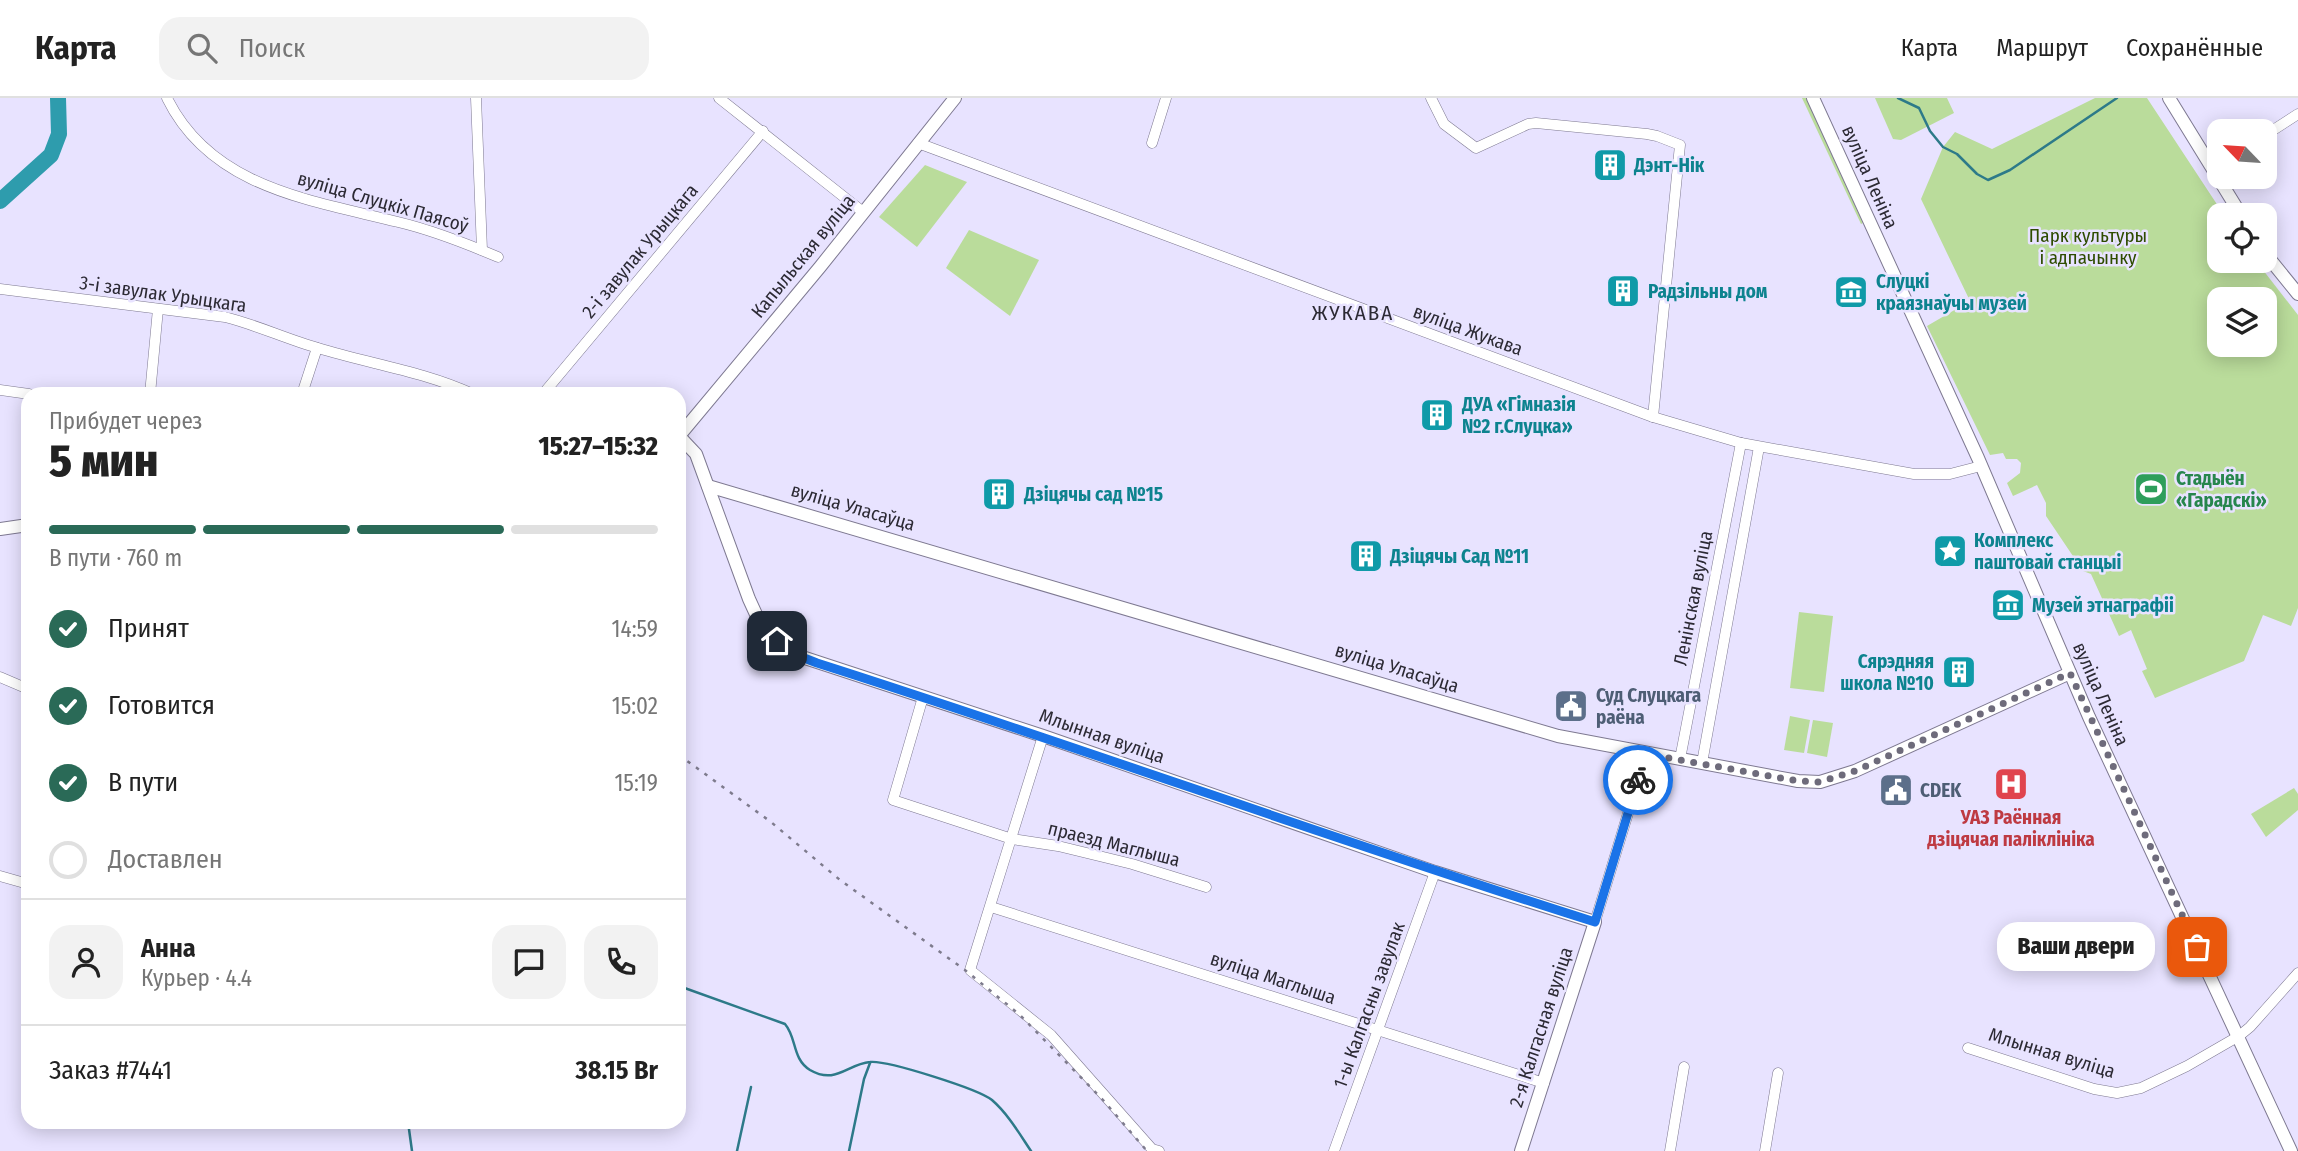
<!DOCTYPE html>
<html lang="ru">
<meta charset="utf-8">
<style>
:root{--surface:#fff;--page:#f2f2f2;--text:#222;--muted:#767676;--line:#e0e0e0;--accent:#2a6a57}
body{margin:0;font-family:"Fira Sans Condensed",sans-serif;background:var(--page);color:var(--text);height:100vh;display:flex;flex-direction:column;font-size:26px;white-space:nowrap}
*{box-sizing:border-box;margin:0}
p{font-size:23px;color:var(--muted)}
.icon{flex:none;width:38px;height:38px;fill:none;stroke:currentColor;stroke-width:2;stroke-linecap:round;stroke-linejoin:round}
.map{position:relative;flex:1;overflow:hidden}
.details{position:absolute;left:21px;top:289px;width:665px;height:742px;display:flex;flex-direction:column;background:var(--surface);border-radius:21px;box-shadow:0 4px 18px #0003}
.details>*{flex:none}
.needle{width:46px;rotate:295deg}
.controls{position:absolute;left:2207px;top:21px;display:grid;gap:14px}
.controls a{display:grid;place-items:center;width:70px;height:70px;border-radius:14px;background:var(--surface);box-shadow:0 4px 18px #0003;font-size:35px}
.pin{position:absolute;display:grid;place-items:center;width:60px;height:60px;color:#fff;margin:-30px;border-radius:14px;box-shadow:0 4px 10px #0006}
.courier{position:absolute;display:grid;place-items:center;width:70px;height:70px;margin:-35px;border:5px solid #1a73e8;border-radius:50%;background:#fff;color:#222;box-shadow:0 2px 9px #0007}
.bubble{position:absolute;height:49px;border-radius:21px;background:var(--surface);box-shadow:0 4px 18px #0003;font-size:23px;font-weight:800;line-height:49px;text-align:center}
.overview em{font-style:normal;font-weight:800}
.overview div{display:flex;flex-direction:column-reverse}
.overview{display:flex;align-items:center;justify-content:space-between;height:119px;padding:0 28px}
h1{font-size:46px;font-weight:800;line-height:52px}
.bar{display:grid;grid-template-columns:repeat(4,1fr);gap:10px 7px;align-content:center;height:84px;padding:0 28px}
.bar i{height:9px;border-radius:5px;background:var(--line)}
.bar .selected{background:var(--accent)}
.bar p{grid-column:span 4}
.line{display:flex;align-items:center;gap:18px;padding:0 28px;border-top:2px solid var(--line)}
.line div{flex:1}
.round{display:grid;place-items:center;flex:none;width:74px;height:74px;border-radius:21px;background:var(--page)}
ol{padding:0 28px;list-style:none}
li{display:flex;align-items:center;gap:21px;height:77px}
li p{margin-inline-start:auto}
li .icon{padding:7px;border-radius:50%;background:var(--accent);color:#fff;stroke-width:4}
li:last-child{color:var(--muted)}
li i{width:38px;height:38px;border:4px solid var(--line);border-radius:50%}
header{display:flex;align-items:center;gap:42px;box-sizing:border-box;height:98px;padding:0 35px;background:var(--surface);border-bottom:2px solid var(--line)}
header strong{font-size:33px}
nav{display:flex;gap:38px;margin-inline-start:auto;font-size:24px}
.search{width:490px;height:63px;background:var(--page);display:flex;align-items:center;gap:18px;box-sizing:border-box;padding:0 24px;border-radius:21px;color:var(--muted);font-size:26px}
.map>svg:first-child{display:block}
</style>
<header>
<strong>Карта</strong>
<div class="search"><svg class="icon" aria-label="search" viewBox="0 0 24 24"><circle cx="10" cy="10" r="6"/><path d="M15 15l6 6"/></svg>Поиск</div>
<nav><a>Карта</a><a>Маршрут</a><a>Сохранённые</a></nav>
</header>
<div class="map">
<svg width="2298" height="1053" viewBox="0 0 2298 1053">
<rect width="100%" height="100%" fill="#e8e3ff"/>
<g fill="#badc9b" fill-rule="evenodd">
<polygon points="1802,0 1806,0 1863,125 1861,126"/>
<polygon points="1875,0 1947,0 1954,15 1901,42 1893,41"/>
<path d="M2095,0H2147L2224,117H2219V163H2256L2298,217V510L2291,528L2263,517L2244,563L2155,600L2142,573L2147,571L2131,532L2119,538L2091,476L2083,473L2046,418V405L2037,387L2013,398L2007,385L2020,375L2021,365L2017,361H2006L2003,355L1990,357L1927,228L1970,203L1921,101L1943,49L1955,34L1992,51ZM2219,201H2264V247H2219Z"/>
<polygon points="925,67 967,84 917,149 879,119"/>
<polygon points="969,132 1039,162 1010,218 946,170"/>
<polygon points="1799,514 1833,518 1824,594 1790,590"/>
<polygon points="1790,618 1810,622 1804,655 1784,652"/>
<polygon points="1813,622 1833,625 1827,659 1807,655"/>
<polygon points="2294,690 2298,696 2298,712 2266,739 2251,716"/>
</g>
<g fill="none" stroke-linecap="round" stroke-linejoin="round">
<g stroke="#2d7a89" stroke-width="2.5">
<polyline points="1898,0 1919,10 1930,33 1943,49 1957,56 1977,76 1988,82 2010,72 2117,0"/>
<path d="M679,888L785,926C797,940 792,961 810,972C836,987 847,966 870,964C887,962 978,991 992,1002C1008,1016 1019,1035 1031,1053"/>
<polyline points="408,1024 412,1053"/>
<polyline points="737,1053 751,989"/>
<polyline points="849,1053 864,981 870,965"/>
</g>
<polyline stroke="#2e9cad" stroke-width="16" points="0,103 51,57 59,36 58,0"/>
<g stroke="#7e7991" stroke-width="11">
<g id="street">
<path d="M167,0C211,90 311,102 398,124C432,132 465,145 498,159"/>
<polyline points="476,0 482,152"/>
<polyline points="719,0 863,114"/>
<polyline points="1431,0 1444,26 1476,50 1528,26 1536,25 1647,36 1657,38 1680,47 1653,319"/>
<polyline points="2264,38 2298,16"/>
<polyline points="918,45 1653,319 1741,345 1914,376 1950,376 1981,368"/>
<polyline points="1152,45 1166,0"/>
<path d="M0,191L225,219C257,227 286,241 318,250C370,266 423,273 473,296"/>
<polyline points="0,292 29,296"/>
<polyline points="150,296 158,211"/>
<polyline points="302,296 317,250"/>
<polyline points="543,296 763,33"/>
<polyline points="0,579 28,591"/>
<polyline points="923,599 893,702 1012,741 1058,748 1132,766 1206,789"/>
<polyline points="1043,638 970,872 1051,937 1152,1051 1159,1053"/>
<polyline points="1680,661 1741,345"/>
<polyline points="1702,665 1759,349"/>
<polyline points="0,778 28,786"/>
<polyline points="991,809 1544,985"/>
<polyline points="1595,824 1646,656"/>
<polyline points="1968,950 2094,991 2117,995 2141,990 2187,968 2239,938 2250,929 2298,875"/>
<polyline points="1334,1053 1435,774"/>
<polyline points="1670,1053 1684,969"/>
<polyline points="1765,1053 1778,975"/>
</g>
</g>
<g stroke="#7e7991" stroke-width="14">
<g id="secondary">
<polyline points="1813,0 1978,360 2089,619 2291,1053"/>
<polyline points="2169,0 2241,117"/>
<polyline points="2264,154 2298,196"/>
<polyline points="679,338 696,356 749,501 760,525 777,543 799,558 1043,638 1435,774 1595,824 1521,1053"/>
<polyline points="679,338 820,169 955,0"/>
<polyline points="708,388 1558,638 1798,683 1820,684 1855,673 2070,575"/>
<polyline points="0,431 28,427"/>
</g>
</g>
<use href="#street" stroke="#fff" stroke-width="10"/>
<use href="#secondary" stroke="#fff" stroke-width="12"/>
<polyline stroke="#7e7b8d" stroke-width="2.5" stroke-dasharray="3.5 7" stroke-linecap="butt" points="679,657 771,724 840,782 965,872 1020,917 1103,1002 1147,1053"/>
</g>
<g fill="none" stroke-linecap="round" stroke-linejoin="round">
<polyline stroke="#6e6b7b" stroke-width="7" stroke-dasharray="0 12.6" points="1638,682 1646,656 1798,683 1820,684 1855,673 2070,575 2197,849"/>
<path stroke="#1a73e8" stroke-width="9" d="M777,543L799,558L817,565C1078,648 1334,742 1595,824L1638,682"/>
</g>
<defs>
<g id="building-square" transform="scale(1.75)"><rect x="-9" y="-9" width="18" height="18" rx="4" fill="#0f9aa8" stroke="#e8e3ff"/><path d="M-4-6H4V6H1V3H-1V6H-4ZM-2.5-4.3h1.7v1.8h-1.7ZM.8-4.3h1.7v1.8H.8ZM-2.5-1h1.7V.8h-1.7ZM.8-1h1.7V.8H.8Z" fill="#fff"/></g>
<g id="museum-square" transform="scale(1.75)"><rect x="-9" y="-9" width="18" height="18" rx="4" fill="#0f9aa8" stroke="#e8e3ff"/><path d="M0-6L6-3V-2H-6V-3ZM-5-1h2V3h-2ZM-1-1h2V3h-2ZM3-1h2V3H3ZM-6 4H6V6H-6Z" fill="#fff"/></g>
<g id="stadium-square" transform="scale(1.75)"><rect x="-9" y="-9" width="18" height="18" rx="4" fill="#2e9e5b" stroke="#e8e3ff"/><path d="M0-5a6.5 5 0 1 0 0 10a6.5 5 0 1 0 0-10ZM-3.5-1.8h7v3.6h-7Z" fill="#fff"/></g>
<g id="sight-square" transform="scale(1.75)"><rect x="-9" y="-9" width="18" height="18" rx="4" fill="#0f9aa8" stroke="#e8e3ff"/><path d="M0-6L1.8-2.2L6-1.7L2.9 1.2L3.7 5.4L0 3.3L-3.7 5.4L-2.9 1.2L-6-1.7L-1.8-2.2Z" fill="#fff"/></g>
<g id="civic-square" transform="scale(1.75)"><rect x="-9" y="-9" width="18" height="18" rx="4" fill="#5c6f8a" stroke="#e8e3ff"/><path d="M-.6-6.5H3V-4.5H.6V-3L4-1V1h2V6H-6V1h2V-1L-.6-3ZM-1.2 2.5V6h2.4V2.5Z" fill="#fff"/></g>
<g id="hospital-square" transform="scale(1.75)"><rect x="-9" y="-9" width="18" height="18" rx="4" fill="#e0444e" stroke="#e8e3ff"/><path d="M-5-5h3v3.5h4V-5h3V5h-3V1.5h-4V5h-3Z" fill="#fff"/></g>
</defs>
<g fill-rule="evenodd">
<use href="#building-square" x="1610" y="67"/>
<use href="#building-square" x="1623" y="193"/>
<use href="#museum-square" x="1851" y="194"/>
<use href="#building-square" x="1437" y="317"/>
<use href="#stadium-square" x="2151" y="391"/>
<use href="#building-square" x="999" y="396"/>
<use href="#sight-square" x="1950" y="453"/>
<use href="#building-square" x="1366" y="458"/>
<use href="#museum-square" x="2008" y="507"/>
<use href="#building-square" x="1959" y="574"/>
<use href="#civic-square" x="1571" y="608"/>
<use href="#hospital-square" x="2011" y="686"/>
<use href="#civic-square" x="1896" y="692"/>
</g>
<g text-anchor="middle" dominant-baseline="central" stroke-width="5" stroke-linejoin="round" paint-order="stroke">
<g font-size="19" font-weight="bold" fill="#0d838f" stroke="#e8e3ff" text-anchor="start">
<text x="1634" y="67">Дэнт-Нік</text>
<text x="1876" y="183">Слуцкі<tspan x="1876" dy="22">краязнаўчы музей</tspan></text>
<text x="1648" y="193">Радзільны дом</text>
<text x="1462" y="306">ДУА «Гімназія<tspan x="1462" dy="22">№2 г.Слуцка»</tspan></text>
<text x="1024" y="396">Дзіцячы сад №15</text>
<text x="1974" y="442">Комплекс<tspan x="1974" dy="22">паштовай станцыі</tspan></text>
<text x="1390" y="458">Дзіцячы Сад №11</text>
<text x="2032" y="507">Музей этнаграфіі</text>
<text x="1934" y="563" text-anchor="end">Сярэдняя<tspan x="1934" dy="22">школа №10</tspan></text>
</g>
<g font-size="19" fill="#2c2a34" stroke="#e8e3ff">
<text transform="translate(1870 79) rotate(66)">вуліца Леніна</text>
<text transform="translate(383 104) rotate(16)">вуліца Слуцкіх Паясоў</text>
<text transform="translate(640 153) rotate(-50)">2-і завулак Урыцкага</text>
<text transform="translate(803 158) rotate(-51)">Капыльская вуліца</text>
<text transform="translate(163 196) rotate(8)">3-і завулак Урыцкага</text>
<text transform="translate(1468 232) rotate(20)">вуліца Жукава</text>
<text transform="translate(853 409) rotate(16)">вуліца Уласаўца</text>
<text transform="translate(1693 500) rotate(-79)">Ленінская вуліца</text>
<text transform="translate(1397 570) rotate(17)">вуліца Уласаўца</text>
<text transform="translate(2101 596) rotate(66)">вуліца Леніна</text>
<text transform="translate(1102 638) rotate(19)">Млынная вуліца</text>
<text transform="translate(1114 746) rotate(14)">праезд Маглыша</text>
<text transform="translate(1273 880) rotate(18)">вуліца Маглыша</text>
<text transform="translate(1369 907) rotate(-70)">1-ы Калгасны завулак</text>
<text transform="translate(1541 929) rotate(-72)">2-я Калгасная вуліца</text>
<text transform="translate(2052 955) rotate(17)">Млынная вуліца</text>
</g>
<g font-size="19" fill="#2e4c00" stroke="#e8e3ff">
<text x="2088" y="137">Парк культуры<tspan x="2088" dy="22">і адпачынку</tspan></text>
</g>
<g font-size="19" font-weight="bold" fill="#27864d" stroke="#e8e3ff" text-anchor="start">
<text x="2176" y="380">Стадыён<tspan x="2176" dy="22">«Гарадскі»</tspan></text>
</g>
<g font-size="19" font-weight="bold" fill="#4e5e75" stroke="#e8e3ff" text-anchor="start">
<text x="1596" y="597">Суд Слуцкага<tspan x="1596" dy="22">раёна</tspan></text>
<text x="1920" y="692">CDEK</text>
</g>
<g font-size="19" font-weight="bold" fill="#be3a42" stroke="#e8e3ff">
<text x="2011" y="719">УАЗ Раённая<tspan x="2011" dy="22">дзіцячая паліклініка</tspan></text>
</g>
<g font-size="21" letter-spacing="2" fill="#2c2a34" stroke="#e8e3ff">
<text x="1353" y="215">ЖУКАВА</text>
</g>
</g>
</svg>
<div class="controls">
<a><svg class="needle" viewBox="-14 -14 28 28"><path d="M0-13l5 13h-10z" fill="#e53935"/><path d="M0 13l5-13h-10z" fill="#767676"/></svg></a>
<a><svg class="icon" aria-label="locate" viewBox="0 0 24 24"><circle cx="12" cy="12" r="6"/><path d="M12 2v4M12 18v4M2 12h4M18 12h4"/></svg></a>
<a><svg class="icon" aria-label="layers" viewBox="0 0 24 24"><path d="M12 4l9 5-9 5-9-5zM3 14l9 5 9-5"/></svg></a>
</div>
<div class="pin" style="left:2197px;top:849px;background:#ea580c"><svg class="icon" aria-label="bag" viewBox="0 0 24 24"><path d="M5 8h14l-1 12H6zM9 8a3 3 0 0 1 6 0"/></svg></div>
<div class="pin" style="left:777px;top:543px;background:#1f2937"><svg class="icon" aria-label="home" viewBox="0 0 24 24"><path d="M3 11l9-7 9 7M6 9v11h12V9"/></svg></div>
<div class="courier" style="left:1638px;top:682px"><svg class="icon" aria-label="bike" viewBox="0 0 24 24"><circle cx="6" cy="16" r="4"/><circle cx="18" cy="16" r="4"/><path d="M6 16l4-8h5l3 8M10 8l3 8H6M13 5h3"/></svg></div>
<div class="bubble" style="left:1997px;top:824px;width:158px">Ваши двери</div>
<section class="details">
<div class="overview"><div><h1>5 мин</h1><p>Прибудет через</p></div><em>15:27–15:32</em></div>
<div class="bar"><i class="selected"></i><i class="selected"></i><i class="selected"></i><i></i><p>В пути · 760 m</p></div>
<ol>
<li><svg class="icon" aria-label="check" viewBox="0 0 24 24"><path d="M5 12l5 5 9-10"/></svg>Принят<p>14:59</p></li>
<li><svg class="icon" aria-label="check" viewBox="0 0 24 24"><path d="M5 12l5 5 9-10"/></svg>Готовится<p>15:02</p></li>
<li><svg class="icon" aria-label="check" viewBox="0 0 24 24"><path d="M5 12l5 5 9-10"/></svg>В пути<p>15:19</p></li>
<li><i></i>Доставлен</li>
</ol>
<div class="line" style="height:126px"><a class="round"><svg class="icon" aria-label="person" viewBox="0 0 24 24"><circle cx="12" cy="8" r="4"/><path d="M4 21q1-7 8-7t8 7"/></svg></a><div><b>Анна</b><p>Курьер · 4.4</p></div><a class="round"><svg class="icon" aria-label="chat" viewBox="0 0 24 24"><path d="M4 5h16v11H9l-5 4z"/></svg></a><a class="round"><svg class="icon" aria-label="phone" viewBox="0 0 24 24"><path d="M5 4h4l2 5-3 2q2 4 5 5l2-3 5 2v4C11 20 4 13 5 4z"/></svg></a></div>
<div class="line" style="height:91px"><div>Заказ #7441</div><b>38.15 Br</b></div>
</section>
</div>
